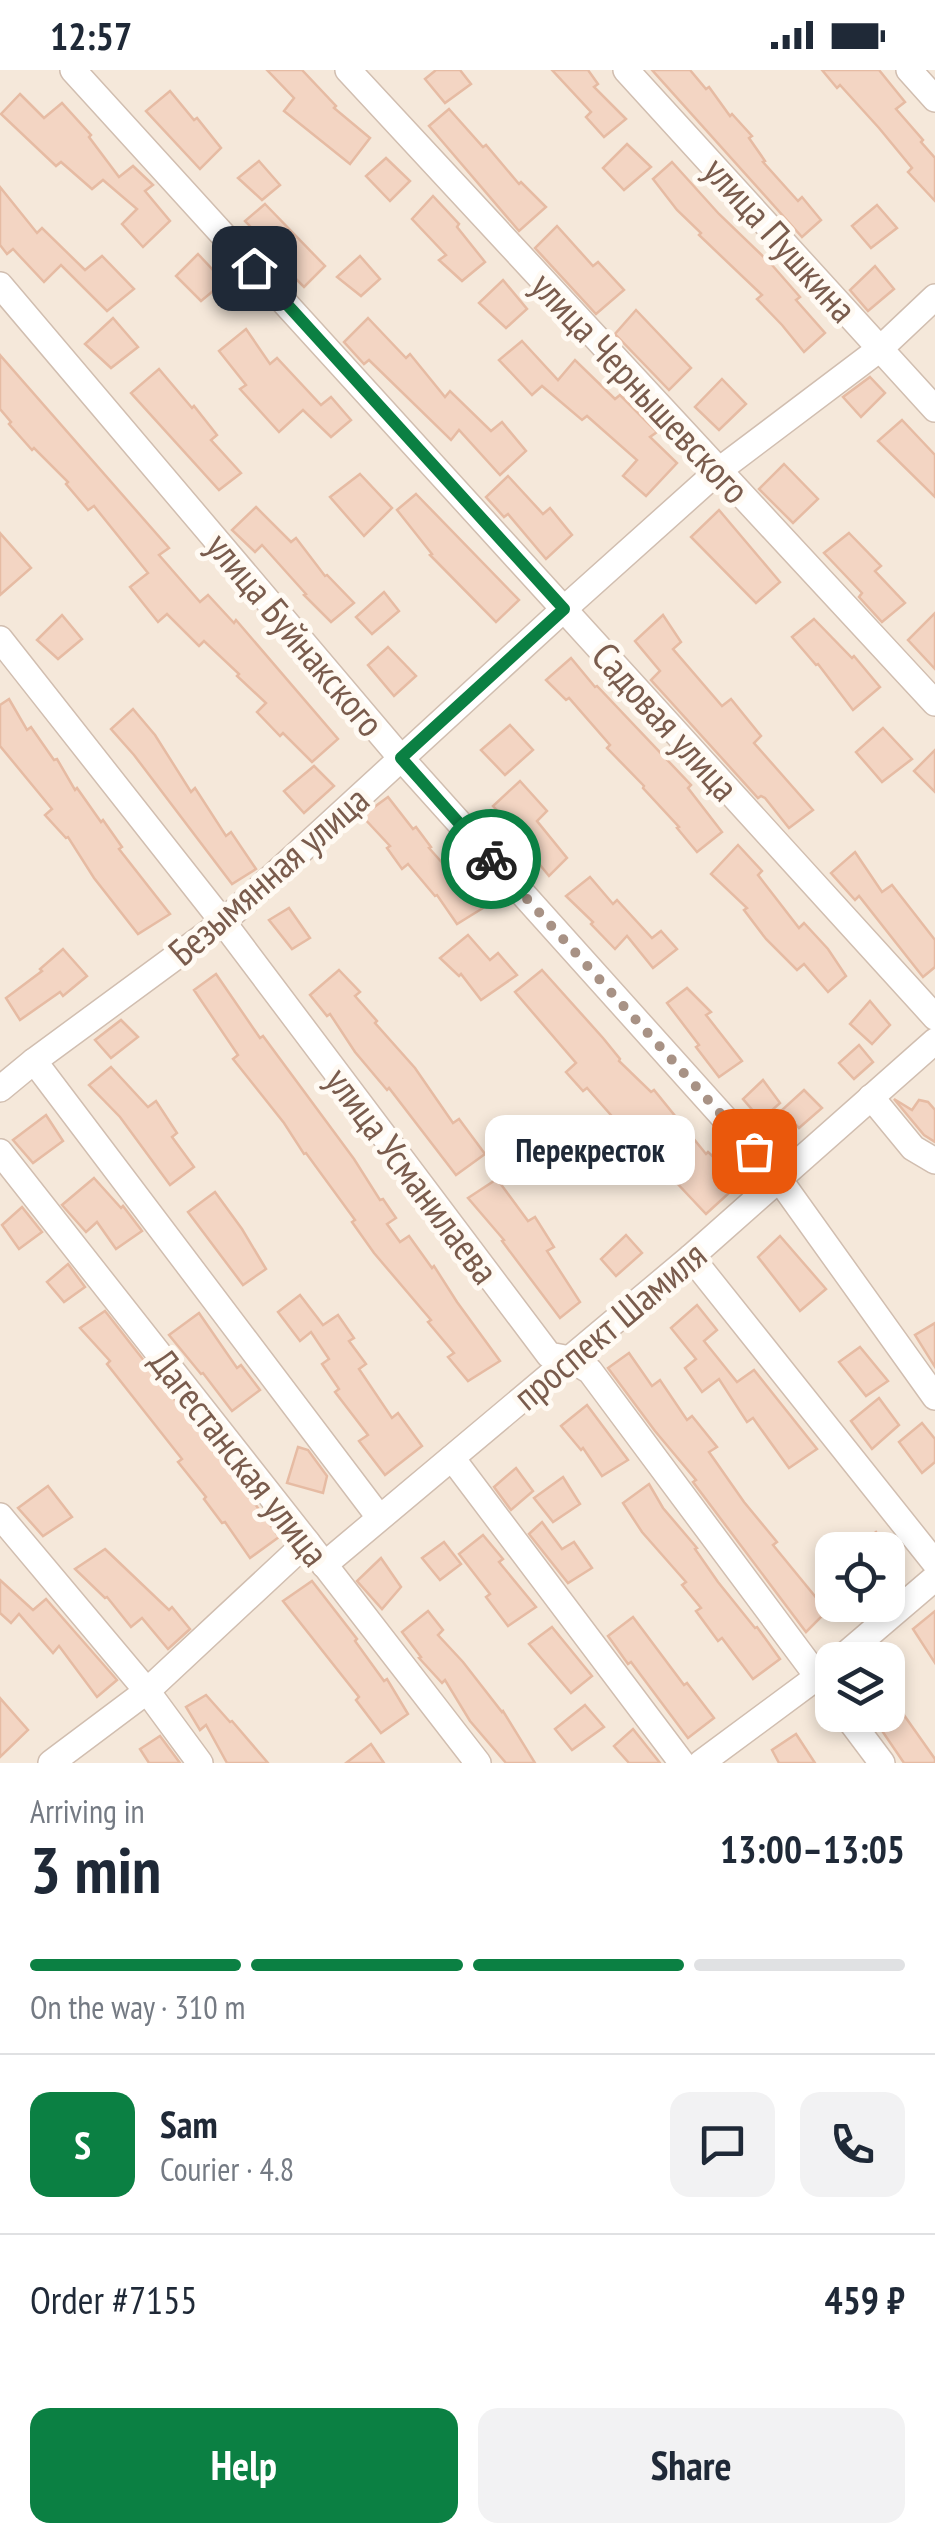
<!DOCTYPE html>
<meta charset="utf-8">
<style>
:root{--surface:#fff;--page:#f2f2f3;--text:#1f2937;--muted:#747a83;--line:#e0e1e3;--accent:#0b8043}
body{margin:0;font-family:"PT Sans Narrow",sans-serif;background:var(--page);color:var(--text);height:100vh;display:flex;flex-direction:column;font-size:38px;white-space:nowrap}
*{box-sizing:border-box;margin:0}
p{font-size:32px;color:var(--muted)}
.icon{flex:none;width:55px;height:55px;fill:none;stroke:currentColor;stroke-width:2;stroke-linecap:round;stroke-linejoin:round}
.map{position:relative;height:1693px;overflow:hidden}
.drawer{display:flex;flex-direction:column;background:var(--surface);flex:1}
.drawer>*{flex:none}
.buttons{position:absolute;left:815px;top:1462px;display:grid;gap:20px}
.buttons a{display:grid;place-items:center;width:90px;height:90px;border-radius:20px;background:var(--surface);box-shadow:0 5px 15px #0003;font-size:50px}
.pin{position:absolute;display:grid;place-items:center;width:85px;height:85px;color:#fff;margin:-42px;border-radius:20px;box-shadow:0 5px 15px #0006}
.courier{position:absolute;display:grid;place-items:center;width:100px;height:100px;margin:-50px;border:8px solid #0b8043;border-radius:50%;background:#fff;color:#222;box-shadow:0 2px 12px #0007}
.bubble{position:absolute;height:70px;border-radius:20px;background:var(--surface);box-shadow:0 5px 15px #0003;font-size:32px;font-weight:700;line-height:70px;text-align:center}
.headline em{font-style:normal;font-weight:700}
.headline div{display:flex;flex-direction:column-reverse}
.headline{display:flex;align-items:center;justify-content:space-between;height:170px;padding:0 30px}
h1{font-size:65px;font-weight:700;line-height:75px}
.bar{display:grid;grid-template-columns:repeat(4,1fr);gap:15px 10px;align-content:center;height:120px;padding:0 30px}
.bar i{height:12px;border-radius:8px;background:var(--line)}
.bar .active{background:var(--accent)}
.bar p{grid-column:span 4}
.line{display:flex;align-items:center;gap:25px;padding:0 30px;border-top:2px solid var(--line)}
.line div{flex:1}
.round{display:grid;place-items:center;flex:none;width:105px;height:105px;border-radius:20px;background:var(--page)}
.cta{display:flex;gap:20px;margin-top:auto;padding:20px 30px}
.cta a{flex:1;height:115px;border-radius:20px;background:var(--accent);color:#fff;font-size:40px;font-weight:700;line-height:115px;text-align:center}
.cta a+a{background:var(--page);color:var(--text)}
.status{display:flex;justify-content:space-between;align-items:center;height:70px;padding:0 50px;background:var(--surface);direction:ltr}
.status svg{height:28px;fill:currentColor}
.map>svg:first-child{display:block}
</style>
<div class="status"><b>12:57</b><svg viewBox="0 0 49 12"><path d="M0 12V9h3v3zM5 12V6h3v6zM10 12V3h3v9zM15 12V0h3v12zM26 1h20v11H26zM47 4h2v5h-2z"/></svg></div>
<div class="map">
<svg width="935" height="1693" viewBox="0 0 935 1693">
<rect width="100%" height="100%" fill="#fdf6ec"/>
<path fill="#f5e8da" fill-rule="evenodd" d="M0,0H935V1693H0ZM832,1480H888V1535H832ZM832,1590H888V1645H832Z"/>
<g fill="#f3d5c3" stroke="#e6bba3" stroke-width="2.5">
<polygon points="267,0 302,0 336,36 334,38 370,68 350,94 284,41 294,28"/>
<polygon points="436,0 460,0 471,14 445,33 425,9"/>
<polygon points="552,0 588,0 598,14 594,17 626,49 604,67 586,47 591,42"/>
<polygon points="652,0 690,0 706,19 709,17 730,46 732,44 752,66 749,68 765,91 763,92 798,131 802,127 821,150 802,167"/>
<polygon points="822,0 879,0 905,32 896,39 923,70 921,72 935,88 935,131 908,102 912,98 879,58 840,15 837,18"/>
<polygon points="170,21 194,50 197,48 221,78 200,99 146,41"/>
<polygon points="20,24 44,48 62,33 91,65 89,67 119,107 133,96 153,115 145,121 170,151 143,177 122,154 137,139 103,110 92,119 61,92 56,96 1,44"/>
<polygon points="449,39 483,77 486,75 519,114 521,112 546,137 519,161 429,56"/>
<polygon points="627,74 651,97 624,120 603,98"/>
<polygon points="386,88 410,111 390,131 366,106"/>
<polygon points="259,91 280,115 262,130 238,108"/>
<polygon points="672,92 719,144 772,195 800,227 796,230 825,263 804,282 782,255 757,229 762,225 699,165 701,163 677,140 653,109"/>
<polygon points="0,117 37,163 42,158 85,200 102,186 134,219 107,241 61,195 44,212 13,179 7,184 0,175"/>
<polygon points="433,126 459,154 457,157 485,192 462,211 439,190 446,185 412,149"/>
<polygon points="265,134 325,196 304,217 281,194 284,191 245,151"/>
<polygon points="877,135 897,158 871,178 852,156"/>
<polygon points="557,156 593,196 598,192 624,220 596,244 535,178"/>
<polygon points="198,184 224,212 201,231 176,206"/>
<polygon points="360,186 380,209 361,226 337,207"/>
<polygon points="875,196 894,219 868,241 850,220"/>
<polygon points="503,210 527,239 506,258 479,233"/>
<polygon points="636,240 691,298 669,320 615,264"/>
<polygon points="113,248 138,277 111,298 85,274"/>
<polygon points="368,248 406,288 410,284 445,327 450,321 491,361 502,352 526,381 500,405 459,360 451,370 369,290 364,294 344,272"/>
<polygon points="246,259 270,294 277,288 321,335 331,327 351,350 331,367 303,340 279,362 240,319 246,315 219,281"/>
<polygon points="522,271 558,310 575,290 615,329 620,325 657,362 650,367 677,393 646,426 623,406 637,390 587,346 582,350 542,316 532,325 499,290"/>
<polygon points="0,285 169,478 159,485 200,532 208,525 234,553 236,550 338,669 312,692 283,663 280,666 257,642 266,633 237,606 239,604 204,571 199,576 167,544 158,552 130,517 148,503 94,436 88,440 66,414 68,412 34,378 32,380 9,354 11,352 0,339"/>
<polygon points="159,299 192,338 194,336 217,365 211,370 241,403 219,420 131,323"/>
<polygon points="870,307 885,323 861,347 843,327"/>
<polygon points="722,309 746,334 719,360 695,337"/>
<polygon points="902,350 935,385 935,427 878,371"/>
<polygon points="784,394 818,429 793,453 759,419"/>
<polygon points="360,404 392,438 364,466 330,427"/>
<polygon points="508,406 543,444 550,438 572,465 546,489 508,444 504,447 486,427"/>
<polygon points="416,424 519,530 496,552 430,485 432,484 397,440"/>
<polygon points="256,437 291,472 296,468 325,506 327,505 354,533 331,552 304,525 306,524 262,475 255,482 232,460"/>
<polygon points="719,440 780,512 756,533 691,467"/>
<polygon points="0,463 31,498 0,525"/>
<polygon points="849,463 881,496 875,501 905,533 882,552 859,527 862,523 824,483"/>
<polygon points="384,522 399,541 372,564 356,547"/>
<polygon points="935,543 935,599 908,570"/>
<polygon points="62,545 82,569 58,589 37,570"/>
<polygon points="663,545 681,572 673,579 722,636 731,629 761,666 754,673 813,740 789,758 765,728 761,726 758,728 651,610 660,601 635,571"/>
<polygon points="814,549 852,588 854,586 880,617 853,640 818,594 816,595 792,567"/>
<polygon points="388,577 416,606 394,626 368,595"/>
<polygon points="571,588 595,617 597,616 691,715 688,718 722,762 697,782 677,758 679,757 643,718 644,716 607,678 610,675 569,628 566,630 546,610"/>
<polygon points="9,629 27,660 31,657 54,690 57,689 75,720 77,718 101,752 103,750 122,777 119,779 170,844 138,864 94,808 68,767 66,768 45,745 52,739 0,676 0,635"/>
<polygon points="133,639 155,665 191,722 195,718 226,766 231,762 256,799 232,814 134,685 111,659"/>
<polygon points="510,655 533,680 505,705 481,680"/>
<polygon points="883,658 912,689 882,712 856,682"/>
<polygon points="935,680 935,722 914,701"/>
<polygon points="314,696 334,716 304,743 284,721"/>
<polygon points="520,711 547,741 537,751 567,788 549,806 523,774 526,772 493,736"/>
<polygon points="388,727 413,759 416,757 431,777 429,778 461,814 463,813 483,838 457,854 437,825 435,826 408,794 402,799 387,778 390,776 362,746"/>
<polygon points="738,775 762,801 758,805 799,858 804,853 828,879 846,906 828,922 804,894 797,900 766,869 744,840 747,838 711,804"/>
<polygon points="855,782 882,822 892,815 935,870 935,897 923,907 859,826 855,830 831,803"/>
<polygon points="590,807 613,834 617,830 652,868 661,861 677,879 653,898 627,866 615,879 591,854 593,852 566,826"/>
<polygon points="289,838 310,868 292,879 269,850"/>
<polygon points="468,865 490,890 498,883 517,905 481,930 461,904 459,906 440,888"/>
<polygon points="63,879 87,906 63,926 60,922 20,950 6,928 42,901 40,899"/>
<polygon points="339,900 360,922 355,926 377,951 375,953 415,998 453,1053 459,1049 485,1084 456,1105 389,1018 387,1020 355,982 330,944 327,946 310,925"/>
<polygon points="542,900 603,968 620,989 619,991 651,1022 654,1020 706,1084 708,1082 741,1112 706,1144 642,1076 640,1078 587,1018 583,1021 566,1002 576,993 515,922"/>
<polygon points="216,904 260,968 263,966 354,1089 380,1130 383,1129 396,1148 387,1154 400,1172 409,1166 432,1198 434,1196 457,1232 500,1291 468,1311 448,1287 454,1283 428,1252 431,1250 374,1183 352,1152 355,1150 306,1083 304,1084 284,1053 233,989 238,985 194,920"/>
<polygon points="687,918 711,942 706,945 742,991 719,1007 696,977 699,975 667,933"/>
<polygon points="870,931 890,955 872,974 850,954"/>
<polygon points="121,950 138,967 111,988 95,970"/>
<polygon points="859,975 873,992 854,1009 839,993"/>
<polygon points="111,997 148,1037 156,1031 177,1063 172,1067 194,1097 170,1115 120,1047 89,1015"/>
<polygon points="763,1010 780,1033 761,1050 743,1029"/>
<polygon points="804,1020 822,1038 799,1058 782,1040"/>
<polygon points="894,1029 912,1040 919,1030 928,1032 935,1040 935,1072 924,1065"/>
<polygon points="46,1045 63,1071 33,1093 13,1070"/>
<polygon points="94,1108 121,1138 123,1136 142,1161 116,1179 97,1152 86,1162 62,1135"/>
<polygon points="497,1109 528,1151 535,1147 554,1177 547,1181 580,1232 560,1248 502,1171 504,1170 468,1128"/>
<polygon points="215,1122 242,1159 266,1199 243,1215 188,1142"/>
<polygon points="22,1137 42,1162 19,1179 2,1155"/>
<polygon points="626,1165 642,1183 616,1206 601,1189"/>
<polygon points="780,1166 826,1219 800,1241 758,1187"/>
<polygon points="68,1194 85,1217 64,1232 47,1212"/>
<polygon points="300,1225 323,1255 338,1245 354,1268 349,1271 366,1294 359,1299 392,1348 398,1343 422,1376 385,1405 359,1371 368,1365 335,1322 339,1319 322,1294 329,1289 311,1262 300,1271 278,1242"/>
<polygon points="697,1235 717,1260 704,1271 737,1312 754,1300 817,1379 789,1398 753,1348 747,1352 719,1309 702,1322 685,1298 696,1289 671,1258"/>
<polygon points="105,1241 236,1408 279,1467 250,1488 225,1452 222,1453 204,1429 206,1427 178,1392 182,1389 107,1294 110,1291 80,1258"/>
<polygon points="199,1243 237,1298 241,1295 260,1320 232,1341 203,1303 201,1304 169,1265"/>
<polygon points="935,1253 935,1297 915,1265"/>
<polygon points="860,1277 888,1311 866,1326 839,1292"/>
<polygon points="629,1283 652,1316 660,1310 687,1350 692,1346 717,1377 709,1382 744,1432 777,1472 773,1475 827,1541 806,1562 693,1412 696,1410 655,1361 608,1298"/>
<polygon points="879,1328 899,1355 872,1379 851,1351"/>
<polygon points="587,1335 628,1390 602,1406 583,1378 581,1380 561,1356"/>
<polygon points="922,1353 935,1369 935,1392 922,1403 899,1372"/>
<polygon points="298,1377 308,1380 327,1406 323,1423 287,1413"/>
<polygon points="516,1398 533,1421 511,1440 494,1417"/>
<polygon points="563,1407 580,1434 553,1452 534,1428"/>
<polygon points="649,1414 663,1438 697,1478 695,1479 718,1512 755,1558 757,1557 780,1589 753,1609 722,1568 718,1571 696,1541 701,1538 682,1515 686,1512 642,1462 623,1433"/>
<polygon points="48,1416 72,1447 43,1466 18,1438"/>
<polygon points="542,1452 562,1479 574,1472 592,1498 568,1513 529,1464"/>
<polygon points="876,1462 890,1480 853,1480"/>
<polygon points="483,1465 503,1489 499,1492 536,1537 508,1556 486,1527 490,1524 459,1484"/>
<polygon points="444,1472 461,1494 440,1510 422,1488"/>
<polygon points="105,1479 169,1540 172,1537 190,1559 168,1579 142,1548 131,1557 107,1527 105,1528 75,1499"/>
<polygon points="381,1488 401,1517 382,1539 357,1511"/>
<polygon points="0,1510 33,1540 46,1529 117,1610 97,1627 59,1576 53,1583 19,1544 11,1553 0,1543"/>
<polygon points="312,1511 357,1569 355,1571 384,1611 387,1609 408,1644 381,1663 356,1630 359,1627 283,1531"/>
<polygon points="428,1541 443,1560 438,1565 463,1592 502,1642 503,1641 535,1693 506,1693 470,1651 445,1610 442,1613 419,1588 421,1587 402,1562"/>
<polygon points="935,1541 935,1593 913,1559"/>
<polygon points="633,1547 684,1615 687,1613 714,1648 688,1668 631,1592 628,1594 608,1566"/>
<polygon points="552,1557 592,1606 571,1623 529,1574"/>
<polygon points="206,1625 230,1652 232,1651 268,1693 227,1693 206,1655 200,1660 186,1637"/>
<polygon points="0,1628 28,1660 0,1687"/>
<polygon points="585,1635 604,1657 572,1680 555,1659"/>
<polygon points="899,1638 935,1689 935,1693 904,1693 876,1652"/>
<polygon points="633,1659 660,1693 629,1693 614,1676"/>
<polygon points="796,1664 815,1693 779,1693 772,1680"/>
<polygon points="160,1666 180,1693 149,1693 140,1679"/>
<polygon points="371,1674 384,1693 346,1693"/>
</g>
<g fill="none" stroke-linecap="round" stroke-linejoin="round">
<g stroke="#d1beb0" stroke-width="28">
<g id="minor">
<polyline points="73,0 935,947"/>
<polyline points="348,0 935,633"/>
<polyline points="626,0 935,339"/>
<polyline points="909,0 935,29"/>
<polyline points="0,215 401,688 779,1109 935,1327"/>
<polyline points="0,569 223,852 549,1285 570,1289 590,1301 832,1626"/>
<polyline points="34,991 379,1447"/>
<polyline points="0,1019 34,991 223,852 564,539 718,401 881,278 935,227"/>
<polyline points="871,1027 913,1078 935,1091"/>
<polyline points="0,1082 307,1472 478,1693"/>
<polyline points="691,1187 935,1493"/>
<polyline points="452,1388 682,1693"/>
<polyline points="0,1446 147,1621 200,1693"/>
<polyline points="324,1495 691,1187 935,971"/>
<polyline points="839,1590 935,1508"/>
<polyline points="846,1645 882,1693"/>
<polyline points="51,1693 147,1621 307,1472"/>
<polyline points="701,1693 832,1596"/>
</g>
</g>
<use href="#minor" stroke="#fff" stroke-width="25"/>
</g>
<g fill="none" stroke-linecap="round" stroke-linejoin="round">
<polyline stroke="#a89285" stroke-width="10" stroke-dasharray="0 18" points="491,789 754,1081"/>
<polyline stroke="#0b8043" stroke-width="12" points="254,198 564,539 401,688 491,789"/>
</g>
<g text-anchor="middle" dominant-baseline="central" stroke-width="10" stroke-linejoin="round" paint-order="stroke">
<g font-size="38" fill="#7a5c4d" stroke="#fffaf3">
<text transform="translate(781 169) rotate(48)">улица Пушкина</text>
<text transform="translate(641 317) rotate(47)">улица Чернышевского</text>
<text transform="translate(296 564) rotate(50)">улица Буйнакского</text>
<text transform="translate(666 651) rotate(48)">Садовая улица</text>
<text transform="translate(268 805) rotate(-41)">Безымянная улица</text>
<text transform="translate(413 1105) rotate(53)">улица Усманилаева</text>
<text transform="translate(609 1255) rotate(-40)">проспект Шамиля</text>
<text transform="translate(240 1387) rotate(52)">Дагестанская улица</text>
</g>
</g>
</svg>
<div class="buttons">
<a><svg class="icon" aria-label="locate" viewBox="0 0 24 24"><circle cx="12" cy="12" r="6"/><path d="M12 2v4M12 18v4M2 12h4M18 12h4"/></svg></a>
<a><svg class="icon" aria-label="layers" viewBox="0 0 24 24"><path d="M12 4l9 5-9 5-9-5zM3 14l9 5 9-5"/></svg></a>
</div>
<div class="pin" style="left:754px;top:1081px;background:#ea580c"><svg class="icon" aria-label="bag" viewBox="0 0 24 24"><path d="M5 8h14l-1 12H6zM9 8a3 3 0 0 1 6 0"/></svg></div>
<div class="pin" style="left:254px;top:198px;background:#1f2937"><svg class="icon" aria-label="home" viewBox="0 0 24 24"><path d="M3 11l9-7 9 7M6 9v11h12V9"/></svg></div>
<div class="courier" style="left:491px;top:789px"><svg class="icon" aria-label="bike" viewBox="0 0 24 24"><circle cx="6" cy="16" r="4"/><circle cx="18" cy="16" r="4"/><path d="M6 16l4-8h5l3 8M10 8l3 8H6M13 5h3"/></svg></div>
<div class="bubble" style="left:485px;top:1045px;width:210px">Перекресток</div>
</div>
<section class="drawer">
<div class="headline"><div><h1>3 min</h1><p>Arriving in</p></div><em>13:00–13:05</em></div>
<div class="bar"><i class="active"></i><i class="active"></i><i class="active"></i><i></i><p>On the way · 310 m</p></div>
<div class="line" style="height:180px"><b class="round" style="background:var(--accent);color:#fff">S</b><div><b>Sam</b><p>Courier · 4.8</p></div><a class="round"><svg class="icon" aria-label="chat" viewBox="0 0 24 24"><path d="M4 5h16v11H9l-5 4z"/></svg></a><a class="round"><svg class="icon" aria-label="phone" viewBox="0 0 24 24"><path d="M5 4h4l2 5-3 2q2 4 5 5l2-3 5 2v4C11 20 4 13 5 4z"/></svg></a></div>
<div class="line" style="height:130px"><div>Order #7155</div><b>459 ₽</b></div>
<div class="cta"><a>Help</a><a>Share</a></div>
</section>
